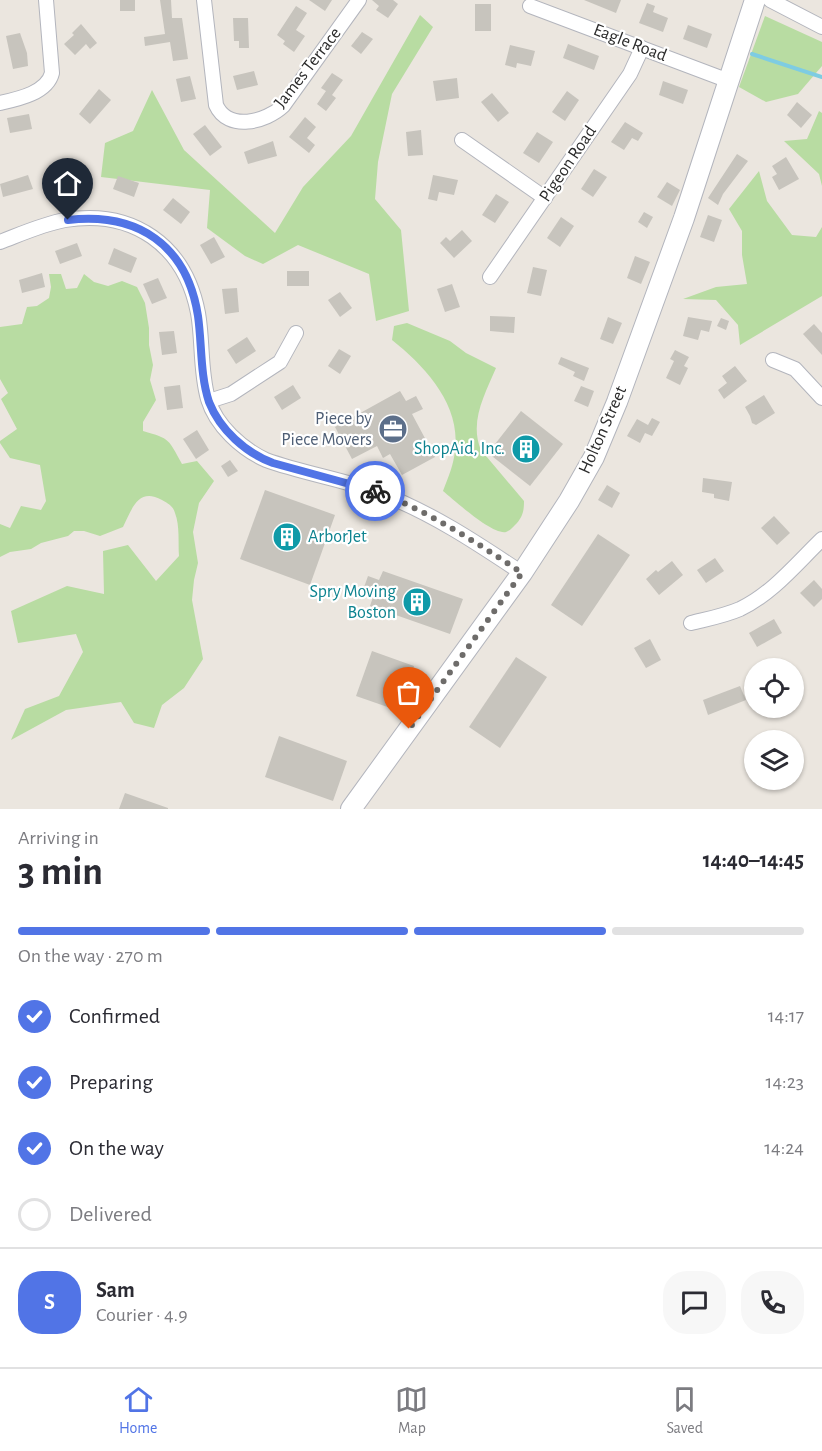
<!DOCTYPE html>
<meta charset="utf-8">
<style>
:root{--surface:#fff;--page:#f7f7f7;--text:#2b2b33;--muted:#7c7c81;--line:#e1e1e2;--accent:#5174e6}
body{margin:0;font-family:"Alegreya Sans",sans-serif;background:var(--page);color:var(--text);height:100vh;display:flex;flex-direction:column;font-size:22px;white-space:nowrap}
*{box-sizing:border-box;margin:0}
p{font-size:20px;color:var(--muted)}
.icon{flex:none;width:33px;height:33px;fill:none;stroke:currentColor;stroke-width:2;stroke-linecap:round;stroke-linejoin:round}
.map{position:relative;height:809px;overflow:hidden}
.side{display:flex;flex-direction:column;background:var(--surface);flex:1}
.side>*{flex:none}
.controls{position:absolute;left:744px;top:658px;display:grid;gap:12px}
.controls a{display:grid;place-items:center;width:60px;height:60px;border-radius:50%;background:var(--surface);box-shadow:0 2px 4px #0004;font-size:30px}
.pin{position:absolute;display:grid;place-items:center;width:51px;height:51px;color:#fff;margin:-62px -26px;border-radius:50% 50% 50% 0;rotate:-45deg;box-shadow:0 0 6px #0007}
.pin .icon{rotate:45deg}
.courier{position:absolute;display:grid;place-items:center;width:60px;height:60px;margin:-30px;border:4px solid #5174e6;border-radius:50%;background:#fff;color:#222;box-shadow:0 2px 8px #0007}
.headline em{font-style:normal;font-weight:600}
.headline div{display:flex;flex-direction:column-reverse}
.headline{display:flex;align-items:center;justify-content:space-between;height:102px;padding:0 18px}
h1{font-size:39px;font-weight:600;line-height:45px}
.bar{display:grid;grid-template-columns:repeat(4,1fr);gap:9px 6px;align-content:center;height:72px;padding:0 18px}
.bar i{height:8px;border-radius:4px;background:var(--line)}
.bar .selected{background:var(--accent)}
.bar p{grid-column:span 4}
.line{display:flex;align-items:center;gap:15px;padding:0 18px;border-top:2px solid var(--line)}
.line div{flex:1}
.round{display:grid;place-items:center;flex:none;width:63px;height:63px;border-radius:24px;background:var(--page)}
ol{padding:0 18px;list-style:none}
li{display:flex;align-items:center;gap:18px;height:66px}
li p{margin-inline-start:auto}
li .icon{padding:6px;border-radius:50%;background:var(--accent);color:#fff;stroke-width:4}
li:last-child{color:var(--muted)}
li i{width:33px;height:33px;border:3px solid var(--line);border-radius:50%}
.tabs{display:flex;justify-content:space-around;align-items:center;height:84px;border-top:2px solid var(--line);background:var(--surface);font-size:16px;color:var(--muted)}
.tabs a{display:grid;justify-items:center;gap:3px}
.tabs .selected{color:var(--accent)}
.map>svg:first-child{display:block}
</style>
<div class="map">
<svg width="822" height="809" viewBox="0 0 822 809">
<rect width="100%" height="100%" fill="#ebe6df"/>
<g fill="#b8dca2">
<polygon points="420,15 433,27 392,94 378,162 375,199 401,230 409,311 376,321 369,274 298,245 263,264 245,256 207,228 210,190 101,177 105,143 133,131 152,90 184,150 275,233 303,187 351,136"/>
<polygon points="765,16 822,42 822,66 798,94 766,102 739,87"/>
<polygon points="819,111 822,113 822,186 819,174 784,141 807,139"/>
<polygon points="759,171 767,201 792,235 816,237 822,227 822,296 740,345 738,325 716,300 683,299 716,287 747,284 742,255 742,231 729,209"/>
<path d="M49,274H61L66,289L77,288L84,274L94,282L108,286L122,281L137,287L145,303L149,328V345L153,365L150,380L156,400L143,422V431C171,439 168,439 182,464L197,461L214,481L199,503L193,532L198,563L194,580L192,600L203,659L184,688L162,705L154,728L134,723L121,702L66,710L11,740L25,709L59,696L83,652L76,634L18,643L11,611L67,586L104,594L103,551L128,545L156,581L179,556C178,542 180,526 175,513C173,506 169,504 162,500C138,487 132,509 123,527L100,536L84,531H74L68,536L41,543L31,549L10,552L0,557V524L10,528L21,506L41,510L46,501L40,465L10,458L0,443V441L17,429L1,399L8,393L0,379V327L22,324L27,307L37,306L49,298L51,287Z"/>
<path d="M407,323L450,341L466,353L496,368C485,394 469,422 481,450L524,501C524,510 523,516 517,523C514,526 510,531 506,532C492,535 454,500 443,491C448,478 454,464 455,450C461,405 425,366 392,340L394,326Z"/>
</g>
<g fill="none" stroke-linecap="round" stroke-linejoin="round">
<polyline stroke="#7ecce2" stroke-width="4" points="752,54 822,77"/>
</g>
<g fill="#c7c4bd">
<rect x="120" y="0" width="15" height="11"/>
<polygon points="160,0 171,0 172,18 182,18 188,59 173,61 170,42 145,46 144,37 165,34"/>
<polygon points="309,0 332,0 325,11"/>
<polygon points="372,0 393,0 398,4 388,18 376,10 379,6"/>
<polygon points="584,0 621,0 616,13"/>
<polygon points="647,3 655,6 653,12 668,18 663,32 639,23"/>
<rect x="475" y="4" width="16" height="27"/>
<polygon points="296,6 307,13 296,30 305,36 294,52 283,44 285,41 277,35"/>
<polygon points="233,18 248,18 249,48 239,48 239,41 234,41"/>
<polygon points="81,24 97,43 90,49 86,44 75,55 64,44 74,35 72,33"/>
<polygon points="688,25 712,34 707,48 683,39"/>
<polygon points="362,32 373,39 361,54 351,46"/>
<polygon points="20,33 27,53 28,66 13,69 6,36"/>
<polygon points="568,44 599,56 594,70 563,58"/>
<polygon points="510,45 535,51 531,66 517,63 516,68 505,65"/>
<polygon points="254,71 258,85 237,90 233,76"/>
<polygon points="332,73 343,80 332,95 336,98 326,111 317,104 326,91 321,88"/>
<polygon points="190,76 196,99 181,102 176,79"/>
<polygon points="457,78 459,98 436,101 433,81"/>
<polygon points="663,81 688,90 683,104 659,95"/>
<polygon points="99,89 111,100 90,124 79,114"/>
<polygon points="567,91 579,100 565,121 552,112"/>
<polygon points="492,93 509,113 498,122 481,102"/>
<polygon points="797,102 812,115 801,128 787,115"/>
<polygon points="29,114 32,129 10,133 7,118"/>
<polygon points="305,117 316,127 307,138 315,145 309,153 289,137"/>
<polygon points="625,122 643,133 638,141 632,138 624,150 611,142"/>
<polygon points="205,125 222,147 210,156 193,134"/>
<polygon points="421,130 423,155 408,156 406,132"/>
<polygon points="537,132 553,142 539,163 523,153"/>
<polygon points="273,141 277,156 248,164 244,152"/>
<polygon points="737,154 748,161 723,194 718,205 708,198"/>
<polygon points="786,157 799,179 779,190 772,177 777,174 772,166"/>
<polygon points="594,169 607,177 593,197 581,189"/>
<polygon points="28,175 33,189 3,197 0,184"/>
<polygon points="433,175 458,180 454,195 439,192 437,201 428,199"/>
<polygon points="83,176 85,190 62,193 61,179"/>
<polygon points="118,176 139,183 134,197 113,189"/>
<polygon points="667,182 680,190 672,206 657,197"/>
<polygon points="496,194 509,202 495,223 482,215"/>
<polygon points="173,198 190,212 181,224 163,210"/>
<polygon points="644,212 653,217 647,228 638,222"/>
<polygon points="708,215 722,220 714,242 700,237"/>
<polygon points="561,217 574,226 560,247 547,238"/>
<polygon points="462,230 472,241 454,258 440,243 446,237 450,241"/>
<polygon points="214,237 225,257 211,264 200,245"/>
<polygon points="77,243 82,256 60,264 55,251"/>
<polygon points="114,248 137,258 131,273 108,264"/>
<polygon points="635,256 650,262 641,284 627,278"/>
<polygon points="533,267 547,270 541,296 527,293"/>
<rect x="287" y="271" width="22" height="15"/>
<polygon points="42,273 45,287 22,293 19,280"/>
<polygon points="158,278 167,298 152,304 143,284"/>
<polygon points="452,284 460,307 445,312 437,289"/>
<polygon points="237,288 239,312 225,314 222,289"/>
<polygon points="340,292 352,308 340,317 328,300"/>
<polygon points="490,316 515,317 514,333 490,331"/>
<polygon points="608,317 622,323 613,344 600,339"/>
<polygon points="688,317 712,321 709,332 701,330 698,340 683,336"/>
<polygon points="721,318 729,321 726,330 717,326"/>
<polygon points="814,324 822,333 822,355 803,334"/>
<polygon points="174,331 177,353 162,355 159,332"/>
<polygon points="247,337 256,351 236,364 227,350"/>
<polygon points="339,349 351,356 340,374 328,366"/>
<polygon points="675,350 689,357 684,366 688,368 680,385 666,378 674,361 670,359"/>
<polygon points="561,357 589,368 584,381 573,376 575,372 558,364"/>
<polygon points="735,366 747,381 724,399 718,390 727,383 722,376"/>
<polygon points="180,385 183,408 167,410 164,387"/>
<polygon points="293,385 301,398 282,410 274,397"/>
<polygon points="581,386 594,391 588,407 574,401"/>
<polygon points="400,391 406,401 416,396 423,409 412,414 435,457 402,475 390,454 383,458 377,446 352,459 335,427"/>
<polygon points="764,395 775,413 756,425 752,423 750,416 745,407"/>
<polygon points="521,411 563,444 530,486 488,453"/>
<polygon points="652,418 660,422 652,436 645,433 640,443 627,436 637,419 648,425"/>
<polygon points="197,430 209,450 196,459 183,439"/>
<polygon points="230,460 238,471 228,477 221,466"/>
<polygon points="703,478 732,482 729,501 714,498 714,494 702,492"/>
<polygon points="607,485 620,493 612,508 598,500"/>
<polygon points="265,490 335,515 310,585 240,559"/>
<polygon points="774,516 790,533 777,545 761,528"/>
<polygon points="598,534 630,555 582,626 551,605"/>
<polygon points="715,558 724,571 706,583 697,570"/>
<polygon points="672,561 683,575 659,595 646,579 656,570 658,572"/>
<polygon points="383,571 463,599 450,634 370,606 373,597 362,593 368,576 379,580"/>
<polygon points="814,580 822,589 822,599 814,607 800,593"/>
<polygon points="774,619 782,633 757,647 749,633"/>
<polygon points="650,639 661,660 646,668 634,648"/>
<polygon points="372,651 414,666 407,687 409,687 399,711 356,696"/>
<polygon points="516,657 547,677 500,748 469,727"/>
<polygon points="740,686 746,700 708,715 703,700"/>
<polygon points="279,736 347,761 333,801 265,777"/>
<polygon points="125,793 168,808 168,809 119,809"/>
</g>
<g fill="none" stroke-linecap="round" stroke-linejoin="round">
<g stroke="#b3b5bd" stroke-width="16">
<g id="street">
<path d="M204,0L216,105C228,132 266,122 283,106L359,0"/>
<polyline points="770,0 822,27"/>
<polyline points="530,6 729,81"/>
<path d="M0,103C18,99 47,93 52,73L46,0"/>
<polyline points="462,140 545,198"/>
<path d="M0,242C21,234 43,224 65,220C133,209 185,245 198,313C203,341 200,371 208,399C216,426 242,449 266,460C302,473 341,479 377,492C429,511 477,543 522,573"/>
<polyline points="490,277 630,74 642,48"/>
<polyline points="773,360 795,369 822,398"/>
<polyline points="209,401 231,394 280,362 296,333"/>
<path d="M691,623C707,619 724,616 740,609C772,594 797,563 822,539"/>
</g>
</g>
<g stroke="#b3b5bd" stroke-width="22">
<polyline id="secondary" points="351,809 522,573 569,501 594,457 617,402 684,218 755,0"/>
</g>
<use href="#street" stroke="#fff" stroke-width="14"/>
<use href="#secondary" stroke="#fff" stroke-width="20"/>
</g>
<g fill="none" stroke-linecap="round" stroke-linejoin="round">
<path stroke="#6e6c6a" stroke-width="6" stroke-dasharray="0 10.8" d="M375,491C428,511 476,542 522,573L409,729"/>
<path stroke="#5174e6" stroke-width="8" d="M68,220C138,212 187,245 198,316C202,344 200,375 209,402C220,430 246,453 273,463L375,491"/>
</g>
<defs>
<g id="office-disc" transform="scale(1.5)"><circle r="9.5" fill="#5c6f8a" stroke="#fff"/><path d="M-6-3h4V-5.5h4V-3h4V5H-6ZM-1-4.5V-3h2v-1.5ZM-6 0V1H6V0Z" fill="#fff"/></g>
<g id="building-disc" transform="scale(1.5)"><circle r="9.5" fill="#0f9aa8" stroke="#fff"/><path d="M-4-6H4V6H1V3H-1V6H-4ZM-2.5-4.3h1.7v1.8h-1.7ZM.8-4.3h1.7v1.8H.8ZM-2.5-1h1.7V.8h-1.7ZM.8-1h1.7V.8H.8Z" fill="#fff"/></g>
</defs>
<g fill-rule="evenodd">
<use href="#office-disc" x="393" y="429"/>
<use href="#building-disc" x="526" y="449"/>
<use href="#building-disc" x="287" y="537"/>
<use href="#building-disc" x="417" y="602"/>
</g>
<g text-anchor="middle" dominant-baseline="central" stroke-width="4.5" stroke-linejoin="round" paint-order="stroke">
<g font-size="18" fill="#2b2b2b" stroke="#fff">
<text transform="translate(630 43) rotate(21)">Eagle Road</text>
<text transform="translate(308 68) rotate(-52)">James Terrace</text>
<text transform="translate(568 164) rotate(-56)">Pigeon Road</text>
<text transform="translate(603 430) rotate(-66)">Holton Street</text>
</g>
<g font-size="18" fill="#4e5e75" stroke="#fff" text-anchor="end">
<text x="372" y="419">Piece by<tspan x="372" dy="21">Piece Movers</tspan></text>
</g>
<g font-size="18" fill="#0d838f" stroke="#fff" text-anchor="end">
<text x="505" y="449">ShopAid, Inc.</text>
<text x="308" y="537" text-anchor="start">ArborJet</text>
<text x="396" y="592">Spry Moving<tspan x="396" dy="21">Boston</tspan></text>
</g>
</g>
</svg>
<div class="controls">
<a><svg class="icon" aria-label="locate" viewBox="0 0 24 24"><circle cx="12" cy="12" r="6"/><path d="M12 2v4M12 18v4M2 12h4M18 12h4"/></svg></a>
<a><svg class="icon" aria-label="layers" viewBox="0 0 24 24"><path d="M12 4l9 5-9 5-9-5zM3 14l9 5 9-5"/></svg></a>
</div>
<div class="pin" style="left:409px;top:729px;background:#ea580c"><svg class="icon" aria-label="bag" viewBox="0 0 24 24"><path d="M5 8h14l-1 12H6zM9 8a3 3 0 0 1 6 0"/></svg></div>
<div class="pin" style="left:68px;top:220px;background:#1f2937"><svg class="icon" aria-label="home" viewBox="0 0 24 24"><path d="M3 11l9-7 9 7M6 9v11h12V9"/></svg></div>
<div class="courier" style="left:375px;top:491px"><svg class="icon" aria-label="bike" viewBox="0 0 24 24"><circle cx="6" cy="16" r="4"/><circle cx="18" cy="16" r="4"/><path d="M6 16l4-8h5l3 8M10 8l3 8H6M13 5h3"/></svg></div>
</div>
<section class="side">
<div class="headline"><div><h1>3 min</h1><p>Arriving in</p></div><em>14:40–14:45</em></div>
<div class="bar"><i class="selected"></i><i class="selected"></i><i class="selected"></i><i></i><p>On the way · 270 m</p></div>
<ol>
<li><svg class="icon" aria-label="check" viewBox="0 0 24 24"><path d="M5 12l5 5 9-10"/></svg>Confirmed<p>14:17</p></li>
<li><svg class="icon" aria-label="check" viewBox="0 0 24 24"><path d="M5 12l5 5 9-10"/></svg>Preparing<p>14:23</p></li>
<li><svg class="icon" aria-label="check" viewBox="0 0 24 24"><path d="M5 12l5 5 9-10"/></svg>On the way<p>14:24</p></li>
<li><i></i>Delivered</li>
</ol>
<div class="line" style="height:108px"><b class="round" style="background:var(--accent);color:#fff">S</b><div><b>Sam</b><p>Courier · 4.9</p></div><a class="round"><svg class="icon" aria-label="chat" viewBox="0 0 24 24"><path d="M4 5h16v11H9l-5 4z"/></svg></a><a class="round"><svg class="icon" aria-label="phone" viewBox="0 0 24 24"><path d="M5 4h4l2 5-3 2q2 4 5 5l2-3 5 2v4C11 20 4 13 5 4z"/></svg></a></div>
</section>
<nav class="tabs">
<a class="selected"><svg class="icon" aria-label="home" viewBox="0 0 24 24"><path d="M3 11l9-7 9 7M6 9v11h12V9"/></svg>Home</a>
<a><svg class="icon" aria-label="map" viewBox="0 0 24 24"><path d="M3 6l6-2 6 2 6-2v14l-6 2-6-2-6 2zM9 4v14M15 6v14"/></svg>Map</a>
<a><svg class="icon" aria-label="saved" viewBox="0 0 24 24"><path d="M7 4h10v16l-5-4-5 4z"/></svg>Saved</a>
</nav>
